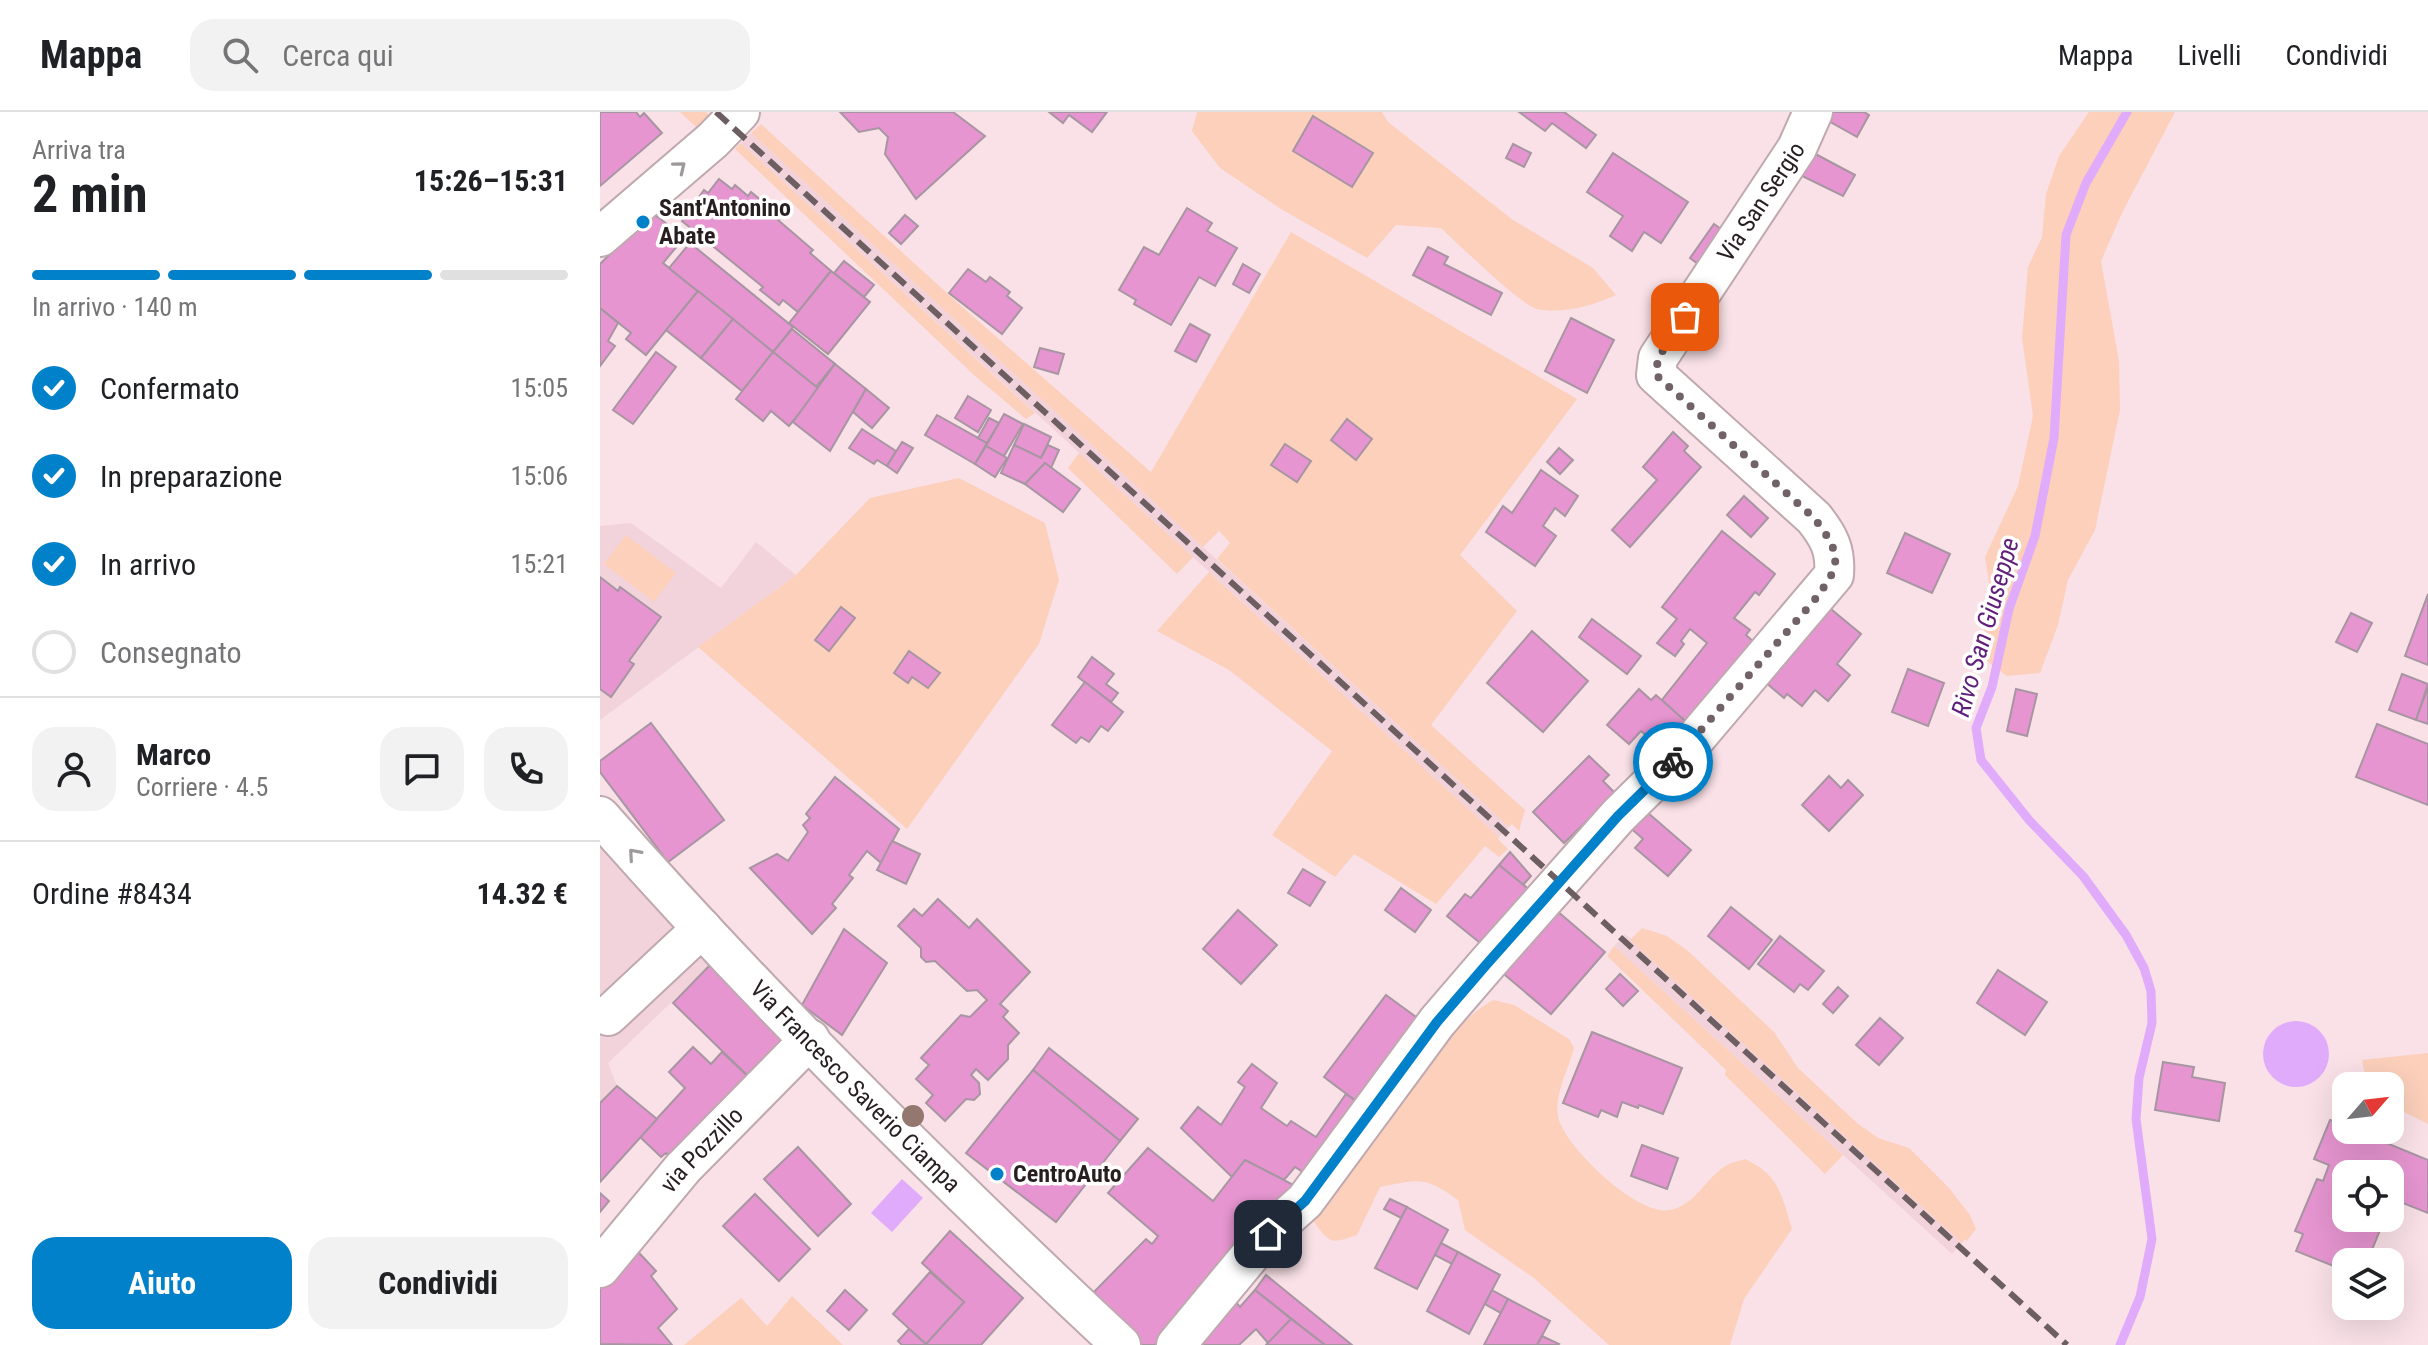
<!DOCTYPE html>
<html lang="it">
<meta charset="utf-8">
<style>
:root{--surface:#fff;--page:#f2f2f2;--text:#202124;--muted:#757577;--line:#e0e0e0;--accent:#0081c9}
body{margin:0;font-family:"Roboto Condensed",sans-serif;background:var(--page);color:var(--text);height:100vh;display:flex;flex-direction:column;font-size:30px;white-space:nowrap}
*{box-sizing:border-box;margin:0}
p{font-size:26px;color:var(--muted)}
.icon{flex:none;width:44px;height:44px;fill:none;stroke:currentColor;stroke-width:2;stroke-linecap:round;stroke-linejoin:round}
.map{position:relative;flex:1;overflow:hidden}
.drawer{display:flex;flex-direction:column;background:var(--surface);width:600px}
.drawer>*{flex:none}
.needle{width:52px;rotate:62deg}
.tools{position:absolute;left:1732px;top:960px;display:grid;gap:16px}
.tools a{display:grid;place-items:center;width:72px;height:72px;border-radius:16px;background:var(--surface);box-shadow:0 8px 32px #0002;font-size:40px}
.pin{position:absolute;display:grid;place-items:center;width:68px;height:68px;color:#fff;margin:-34px;border-radius:16px;box-shadow:0 4px 12px #0006}
.courier{position:absolute;display:grid;place-items:center;width:80px;height:80px;margin:-40px;border:6px solid #0081c9;border-radius:50%;background:#fff;color:#222;box-shadow:0 2px 10px #0007}
.headline em{font-style:normal;font-weight:700}
.headline div{display:flex;flex-direction:column-reverse}
.headline{display:flex;align-items:center;justify-content:space-between;height:136px;padding:0 32px}
h1{font-size:52px;font-weight:700;line-height:60px}
.bar{display:grid;grid-template-columns:repeat(4,1fr);gap:12px 8px;align-content:center;height:96px;padding:0 32px}
.bar i{height:10px;border-radius:6px;background:var(--line)}
.bar .selected{background:var(--accent)}
.bar p{grid-column:span 4}
.line{display:flex;align-items:center;gap:20px;padding:0 32px;border-top:2px solid var(--line)}
.line div{flex:1}
.round{display:grid;place-items:center;flex:none;width:84px;height:84px;border-radius:24px;background:var(--page)}
ol{padding:0 32px;list-style:none}
li{display:flex;align-items:center;gap:24px;height:88px}
li p{margin-inline-start:auto}
li .icon{padding:8px;border-radius:50%;background:var(--accent);color:#fff;stroke-width:4}
li:last-child{color:var(--muted)}
li i{width:44px;height:44px;border:4px solid var(--line);border-radius:50%}
.action{display:flex;gap:16px;margin-top:auto;padding:16px 32px}
.action a{flex:1;height:92px;border-radius:24px;background:var(--accent);color:#fff;font-size:32px;font-weight:700;line-height:92px;text-align:center}
.action a+a{background:var(--page);color:var(--text)}
header{display:flex;align-items:center;gap:48px;box-sizing:border-box;height:112px;padding:0 40px;background:var(--surface);border-bottom:2px solid var(--line)}
header strong{font-size:38px}
nav{display:flex;gap:44px;margin-inline-start:auto;font-size:28px}
.search{width:560px;height:72px;background:var(--page);display:flex;align-items:center;gap:20px;box-sizing:border-box;padding:0 28px;border-radius:24px;color:var(--muted);font-size:30px}
main{display:flex;flex:1;min-height:0}
.map>svg:first-child{display:block}
</style>
<header>
<strong>Mappa</strong>
<div class="search"><svg class="icon" aria-label="search" viewBox="0 0 24 24"><circle cx="10" cy="10" r="6"/><path d="M15 15l6 6"/></svg>Cerca qui</div>
<nav><a>Mappa</a><a>Livelli</a><a>Condividi</a></nav>
</header>
<main>
<section class="drawer">
<div class="headline"><div><h1>2 min</h1><p>Arriva tra</p></div><em>15:26–15:31</em></div>
<div class="bar"><i class="selected"></i><i class="selected"></i><i class="selected"></i><i></i><p>In arrivo · 140 m</p></div>
<ol>
<li><svg class="icon" aria-label="check" viewBox="0 0 24 24"><path d="M5 12l5 5 9-10"/></svg>Confermato<p>15:05</p></li>
<li><svg class="icon" aria-label="check" viewBox="0 0 24 24"><path d="M5 12l5 5 9-10"/></svg>In preparazione<p>15:06</p></li>
<li><svg class="icon" aria-label="check" viewBox="0 0 24 24"><path d="M5 12l5 5 9-10"/></svg>In arrivo<p>15:21</p></li>
<li><i></i>Consegnato</li>
</ol>
<div class="line" style="height:144px"><a class="round"><svg class="icon" aria-label="person" viewBox="0 0 24 24"><circle cx="12" cy="8" r="4"/><path d="M4 21q1-7 8-7t8 7"/></svg></a><div><b>Marco</b><p>Corriere · 4.5</p></div><a class="round"><svg class="icon" aria-label="chat" viewBox="0 0 24 24"><path d="M4 5h16v11H9l-5 4z"/></svg></a><a class="round"><svg class="icon" aria-label="phone" viewBox="0 0 24 24"><path d="M5 4h4l2 5-3 2q2 4 5 5l2-3 5 2v4C11 20 4 13 5 4z"/></svg></a></div>
<div class="line" style="height:104px"><div>Ordine #8434</div><b>14.32 €</b></div>
<div class="action"><a>Aiuto</a><a>Condividi</a></div>
</section>
<div class="map">
<svg width="1828" height="1233" viewBox="0 0 1828 1233">
<rect width="100%" height="100%" fill="#f9e1e7"/>
<g fill="#f3d3db">
<polygon points="151,21 603,435 909,715 899,725 593,445 141,31"/>
<polygon points="31,411 121,476 156,430 196,463 0,608 0,414"/>
<polygon points="0,726 113,850 8,951 17,974 0,991"/>
<polygon points="1025,822 1362,1131 1352,1142 1014,834"/>
</g>
<g fill="#fcd0bb">
<polygon points="80,0 106,0 110,4 97,16"/>
<path d="M597,0H782L788,10L913,108L993,156L1016,183C991,194 965,202 937,197C922,194 856,130 841,116L796,113L767,146L681,97L620,56L592,19Z"/>
<polygon points="1489,0 1575,0 1522,101 1501,149 1519,249 1520,298 1495,418 1468,468 1458,513 1440,561 1407,564 1379,543 1391,482 1385,445 1418,374 1433,304 1422,226 1428,155 1442,125 1446,82 1459,44"/>
<polygon points="161,12 369,201 551,360 691,120 977,287 860,443 917,499 831,613 925,698 919,719 912,712 909,715 617,447 630,431 619,419 603,435 151,21"/>
<polygon points="141,31 435,301 426,307 375,264 135,37"/>
<polygon points="479,341 593,445 577,462 468,356"/>
<polygon points="359,366 445,411 459,468 439,532 307,717 98,535 196,463 270,386"/>
<polygon points="26,423 76,461 54,490 4,452"/>
<polygon points="609,460 899,725 898,727 908,737 899,745 885,734 836,792 754,742 735,765 672,723 732,639 629,558 557,519"/>
<polygon points="1042,816 1067,824 1088,839 1174,920 1198,956 1257,1011 1278,1026 1309,1036 1349,1076 1370,1103 1376,1117 1367,1129 1365,1127 1362,1131 1030,828"/>
<polygon points="1014,834 1243,1043 1225,1062 1125,963 1126,958 1007,844"/>
<path d="M893,888L914,893L969,927L974,936C969,957 952,986 959,1008C968,1037 1037,1104 1070,1098C1095,1094 1107,1064 1127,1053C1132,1050 1140,1049 1145,1047C1180,1064 1181,1082 1192,1117L1144,1187L1130,1233H1009L935,1167L865,1118L858,1088C825,1064 819,1067 780,1075L757,1123C731,1132 730,1132 714,1110C723,1080 742,1071 761,1048C804,996 833,924 893,888Z"/>
<polygon points="1828,941 1828,1012 1790,993 1790,974 1767,974 1762,948"/>
<polygon points="192,1184 243,1233 84,1233 141,1186 167,1214"/>
</g>
<g fill="#e0abfa">
<circle cx="1696" cy="942" r="33"/>
<polygon points="302,1067 323,1086 292,1120 271,1101"/>
</g>
<g fill="none" stroke-linecap="round" stroke-linejoin="round">
<polyline stroke="#e0abfa" stroke-width="9" points="1520,1233 1540,1185 1552,1127 1536,1007 1539,966 1552,911 1551,879 1544,856 1526,823 1483,764 1429,708 1381,648 1376,616 1392,575 1409,497 1435,424 1454,326 1466,123 1486,71 1527,0"/>
</g>
<g fill="#e695d0" stroke="#a796a2" stroke-width="2">
<polygon points="0,0 36,0 40,5 44,1 62,21 0,74"/>
<polygon points="240,0 353,0 385,24 316,87 285,42 288,25 279,16 259,20"/>
<polygon points="449,0 507,0 492,20 469,3 463,11"/>
<polygon points="919,0 964,0 996,23 986,36 952,11 945,19"/>
<polygon points="1231,0 1264,0 1269,3 1257,25 1227,8"/>
<polygon points="713,4 773,41 752,75 693,39"/>
<polygon points="913,32 931,41 924,55 906,46"/>
<polygon points="1208,38 1255,63 1243,84 1196,61"/>
<polygon points="1013,41 1088,90 1061,131 1044,120 1032,139 1010,124 1023,104 987,80"/>
<polygon points="119,67 132,77 135,73 148,84 151,80 181,105 178,108 213,138 210,141 231,159 198,200 183,188 179,193 160,178 163,175 82,109 104,78 108,81"/>
<polygon points="587,96 612,111 607,119 637,136 615,174 599,165 571,213 534,192 536,188 519,178 544,135 559,143"/>
<polygon points="53,101 84,126 63,151 98,179 46,243 26,227 31,221 0,196 0,152"/>
<polygon points="305,103 318,114 301,132 289,121"/>
<polygon points="1114,112 1134,126 1109,160 1090,146"/>
<polygon points="90,131 193,215 173,240 69,156"/>
<polygon points="828,135 848,145 844,152 902,181 891,203 813,163"/>
<polygon points="244,149 274,173 264,185 234,161"/>
<polygon points="643,152 660,162 649,181 633,172"/>
<polygon points="368,157 386,170 390,165 410,180 407,184 422,196 402,222 349,181"/>
<polygon points="231,159 270,190 228,242 189,211"/>
<polygon points="98,179 133,207 101,246 66,218"/>
<polygon points="0,196 18,211 8,229 15,234 0,254"/>
<polygon points="971,206 1014,228 987,281 945,259"/>
<polygon points="133,207 173,240 142,279 101,246"/>
<polygon points="590,212 610,223 596,250 575,239"/>
<polygon points="192,217 235,252 216,275 173,240"/>
<polygon points="440,236 464,242 458,262 434,255"/>
<polygon points="56,240 76,255 33,312 13,298"/>
<polygon points="173,240 219,277 189,314 171,299 163,309 136,287"/>
<polygon points="235,252 266,277 230,339 193,310"/>
<polygon points="266,277 289,296 272,316 253,300"/>
<polygon points="368,284 391,298 378,320 355,306"/>
<polygon points="404,302 423,312 404,344 386,334"/>
<polygon points="337,303 387,331 375,352 325,323"/>
<polygon points="389,306 399,311 387,331 378,326"/>
<polygon points="747,307 772,327 756,348 731,328"/>
<polygon points="424,312 451,325 441,346 414,333"/>
<polygon points="262,317 296,339 287,354 277,348 274,352 249,336"/>
<polygon points="1073,320 1088,334 1084,339 1101,355 1030,435 1012,418 1057,368 1043,355"/>
<polygon points="302,330 313,336 297,361 287,354"/>
<polygon points="685,332 711,349 697,370 671,353"/>
<polygon points="414,333 441,346 448,333 459,338 451,356 445,351 425,372 401,361"/>
<polygon points="386,334 407,346 395,365 375,352"/>
<polygon points="959,336 973,348 960,362 947,350"/>
<polygon points="445,351 480,377 463,400 425,372"/>
<polygon points="941,358 978,384 965,404 955,396 943,414 956,424 935,454 886,420 903,394 912,401"/>
<polygon points="1144,384 1168,406 1151,425 1127,403"/>
<polygon points="1122,419 1175,462 1159,483 1155,480 1134,506 1150,518 1146,523 1163,538 1094,618 1062,588 1107,531 1090,517 1081,529 1084,532 1075,544 1057,531 1077,507 1062,495"/>
<polygon points="1305,421 1350,442 1332,481 1287,461"/>
<polygon points="0,465 18,479 20,475 61,505 29,549 34,552 11,585 0,577"/>
<polygon points="1828,482 1828,553 1805,544"/>
<polygon points="1226,493 1261,522 1237,552 1250,563 1228,589 1215,578 1202,594 1187,582 1184,586 1164,569"/>
<polygon points="241,495 255,506 229,539 215,528"/>
<polygon points="1751,501 1772,511 1757,540 1736,530"/>
<polygon points="992,507 1041,544 1027,562 979,525"/>
<polygon points="932,519 988,569 943,620 887,571"/>
<polygon points="309,539 340,561 328,576 312,565 308,571 294,561"/>
<polygon points="492,545 514,562 506,572 518,581 511,590 478,565"/>
<polygon points="1308,557 1344,571 1328,614 1292,600"/>
<polygon points="1802,562 1828,572 1816,608 1789,598"/>
<polygon points="485,570 523,600 508,619 501,614 489,630 481,625 476,631 452,613"/>
<polygon points="1828,575 1828,612 1816,608"/>
<polygon points="1039,577 1051,588 1056,583 1092,615 1071,634 1058,623 1052,629 1041,619 1029,632 1007,613"/>
<polygon points="1416,577 1437,582 1427,624 1407,619"/>
<polygon points="51,611 124,708 68,750 0,660 0,649"/>
<polygon points="1777,612 1828,632 1828,693 1756,665"/>
<polygon points="989,644 1009,663 1003,669 1020,686 1000,706 995,701 964,731 933,700"/>
<polygon points="1229,664 1241,676 1248,668 1263,683 1229,719 1202,693"/>
<polygon points="235,665 299,717 281,751 267,739 249,763 253,766 232,792 236,796 212,822 150,756 177,742 188,749 208,720 203,713 210,706 206,702"/>
<polygon points="1040,694 1091,738 1068,764 1035,736 1043,727 1025,711"/>
<polygon points="292,729 320,742 306,772 277,758"/>
<polygon points="910,740 931,764 923,773 899,753"/>
<polygon points="899,753 936,783 885,835 847,804 865,782 871,786"/>
<polygon points="703,757 725,770 710,794 688,781"/>
<polygon points="801,776 831,798 815,820 785,798"/>
<polygon points="338,787 369,816 377,807 430,860 400,892 408,899 403,905 419,921 408,933 408,947 388,968 376,957 371,963 379,971 380,982 374,988 366,987 345,1009 326,991 333,983 316,967 329,953 321,946 361,903 370,905 387,888 377,878 367,879 335,849 326,850 321,845 321,836 298,814 314,797 322,804"/>
<polygon points="1131,795 1172,828 1149,857 1108,824"/>
<polygon points="638,798 677,833 641,872 603,837"/>
<polygon points="956,798 1005,840 951,902 892,852"/>
<polygon points="244,817 287,851 242,923 202,893"/>
<polygon points="1180,824 1224,859 1208,878 1200,872 1194,880 1158,852"/>
<polygon points="113,850 192,928 154,970 73,891"/>
<polygon points="1398,858 1447,890 1425,923 1377,891"/>
<polygon points="1020,862 1038,879 1023,894 1006,877"/>
<polygon points="1238,875 1248,884 1233,901 1223,892"/>
<polygon points="786,883 827,913 764,995 724,965"/>
<polygon points="1280,906 1303,926 1279,953 1256,933"/>
<polygon points="992,920 1082,956 1063,1002 1039,993 1038,996 1022,990 1017,1005 1001,998 998,1005 963,991"/>
<polygon points="93,935 111,952 122,940 154,970 77,1052 66,1041 61,1045 40,1025 85,976 69,960"/>
<polygon points="449,936 538,1007 520,1029 433,958"/>
<polygon points="1563,950 1594,955 1592,965 1625,971 1619,1009 1555,998"/>
<polygon points="652,952 677,971 661,996 687,1014 691,1009 716,1025 746,982 764,995 712,1066 695,1055 684,1068 645,1048 632,1065 581,1016 598,995 621,1013 645,975 638,970"/>
<polygon points="433,958 520,1029 456,1110 366,1041"/>
<polygon points="17,974 57,1007 0,1070 0,991"/>
<polygon points="1730,1008 1746,1014 1746,1018 1755,1018 1828,1048 1828,1101 1793,1087 1790,1095 1790,1062 1746,1062 1746,1106 1785,1106 1767,1150 1746,1150 1746,1159 1696,1139 1703,1122 1695,1119 1717,1067 1723,1069 1729,1053 1714,1047"/>
<polygon points="1042,1033 1078,1046 1067,1077 1031,1064"/>
<polygon points="198,1035 251,1092 218,1124 164,1067"/>
<polygon points="548,1036 613,1089 645,1048 705,1079 679,1091 555,1233 539,1233 490,1184 546,1127 552,1132 558,1124 508,1081"/>
<polygon points="0,1081 9,1089 0,1100"/>
<polygon points="155,1082 210,1137 179,1169 123,1114"/>
<polygon points="790,1087 807,1095 801,1106 784,1097"/>
<polygon points="807,1095 848,1118 817,1177 775,1156"/>
<polygon points="350,1119 423,1186 381,1233 302,1233 298,1229 309,1217 326,1232 364,1190 322,1151"/>
<polygon points="29,1130 56,1159 51,1164 77,1197 58,1216 72,1233 0,1232 0,1165"/>
<polygon points="841,1131 858,1140 852,1152 835,1143"/>
<polygon points="858,1140 900,1163 869,1222 827,1199"/>
<polygon points="330,1160 364,1190 326,1232 293,1202"/>
<polygon points="666,1163 752,1233 725,1233 655,1178"/>
<polygon points="245,1178 267,1198 249,1218 227,1199"/>
<polygon points="655,1178 691,1207 668,1231 656,1217 639,1233 598,1233 636,1190 640,1195"/>
<polygon points="892,1178 908,1187 901,1201 885,1192"/>
<polygon points="908,1187 950,1209 937,1233 884,1233"/>
<polygon points="691,1207 725,1233 666,1233"/>
<polygon points="942,1224 959,1232 958,1233 937,1233"/>
</g>
<g fill="none" stroke-linecap="round" stroke-linejoin="round">
<g stroke="#bfa9af" stroke-width="42">
<g id="minor">
<polyline points="0,125 113,28 140,0"/>
<path id="s1" d="M0,704C163,889 340,1064 521,1233"/>
<polyline points="8,904 102,816"/>
<path id="s2" d="M0,1156L83,1056L210,927"/>
<path id="s3" d="M576,1233L668,1122L705,1089L837,910L886,853L1018,704L1090,633L1234,463C1236,438 1229,425 1214,406L1056,263L1058,246L1197,36L1213,0"/>
</g>
</g>
<use href="#minor" stroke="#fff" stroke-width="38"/>
<polyline stroke="#6c5e61" stroke-width="6" stroke-dasharray="16 8" stroke-linecap="butt" points="116,0 1467,1233"/>
</g>
<circle fill="#94776f" cx="313" cy="1004" r="11"/>
<defs><path id="oneway-chevron" d="M-2-3.5L2.5 0L-2 3.5" fill="none" stroke-width="1.6" stroke-linecap="round" stroke-linejoin="round" transform="scale(2)"/></defs>
<g stroke="#9e9a9b">
<use href="#oneway-chevron" transform="translate(80 55) rotate(-39)"/>
<use href="#oneway-chevron" transform="translate(34 742) rotate(-131)"/>
</g>
<g fill="none" stroke-linecap="round" stroke-linejoin="round">
<path stroke="#706266" stroke-width="8" stroke-dasharray="0 14.4" d="M1073,650L1213,490C1241,453 1244,445 1214,406L1056,263L1058,246L1085,205"/>
<polyline stroke="#0081c9" stroke-width="10" points="668,1122 705,1089 837,910 886,853 1018,704 1073,650"/>
</g>
<g fill="#0081c9" stroke="#fff" stroke-width="3">
<circle cx="43" cy="110" r="8"/>
<circle cx="397" cy="1062" r="8"/>
</g>
<g text-anchor="middle" dominant-baseline="central" stroke-width="7" stroke-linejoin="round" paint-order="stroke">
<g font-size="24" fill="#271e20" stroke="#fff">
<text stroke="none"><textPath href="#s3" startOffset="1494">Via San Sergio</textPath></text>
<text stroke="none"><textPath href="#s1" startOffset="372">Via Francesco Saverio Ciampa</textPath></text>
<text stroke="none"><textPath href="#s2" startOffset="156">via Pozzillo</textPath></text>
</g>
<g font-size="24" font-weight="bold" fill="#271e20" stroke="#fff" text-anchor="start">
<text x="59" y="96">Sant'Antonino<tspan x="59" dy="28">Abate</tspan></text>
<text x="413" y="1062">CentroAuto</text>
</g>
<g font-size="26" font-style="italic" fill="#601f7b" stroke="#fff">
<text transform="translate(1385 515) rotate(-74)">Rivo San Giuseppe</text>
</g>
</g>
</svg>
<div class="tools">
<a><svg class="needle" viewBox="-14 -14 28 28"><path d="M0-13l5 13h-10z" fill="#e53935"/><path d="M0 13l5-13h-10z" fill="#757577"/></svg></a>
<a><svg class="icon" aria-label="locate" viewBox="0 0 24 24"><circle cx="12" cy="12" r="6"/><path d="M12 2v4M12 18v4M2 12h4M18 12h4"/></svg></a>
<a><svg class="icon" aria-label="layers" viewBox="0 0 24 24"><path d="M12 4l9 5-9 5-9-5zM3 14l9 5 9-5"/></svg></a>
</div>
<div class="pin" style="left:1085px;top:205px;background:#ea580c"><svg class="icon" aria-label="bag" viewBox="0 0 24 24"><path d="M5 8h14l-1 12H6zM9 8a3 3 0 0 1 6 0"/></svg></div>
<div class="pin" style="left:668px;top:1122px;background:#1f2937"><svg class="icon" aria-label="home" viewBox="0 0 24 24"><path d="M3 11l9-7 9 7M6 9v11h12V9"/></svg></div>
<div class="courier" style="left:1073px;top:650px"><svg class="icon" aria-label="bike" viewBox="0 0 24 24"><circle cx="6" cy="16" r="4"/><circle cx="18" cy="16" r="4"/><path d="M6 16l4-8h5l3 8M10 8l3 8H6M13 5h3"/></svg></div>
</div>
</main>
